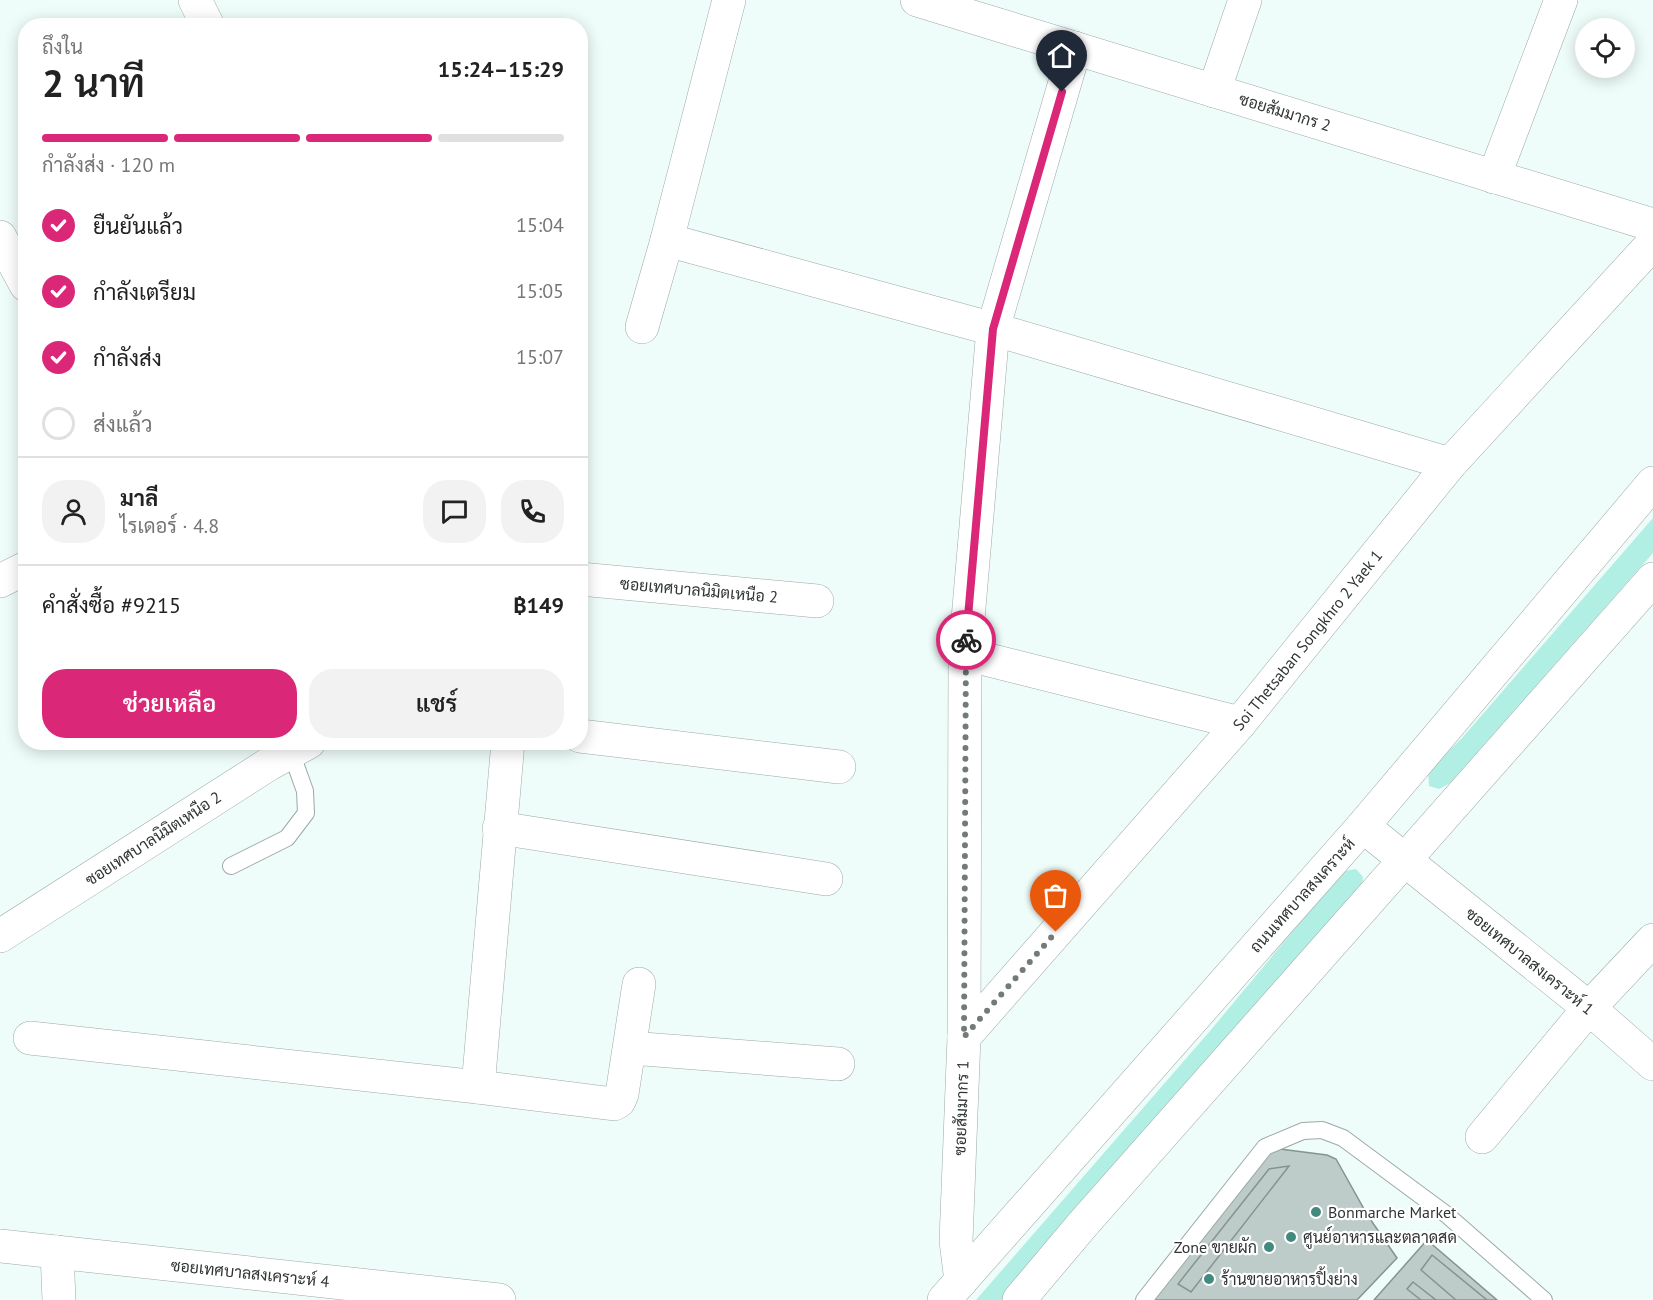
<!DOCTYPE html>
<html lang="th">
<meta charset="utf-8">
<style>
:root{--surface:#fff;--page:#f2f2f2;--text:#222;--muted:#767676;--line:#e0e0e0;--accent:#db2777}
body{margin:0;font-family:"PT Sans",Sarabun,sans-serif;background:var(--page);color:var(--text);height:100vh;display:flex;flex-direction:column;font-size:22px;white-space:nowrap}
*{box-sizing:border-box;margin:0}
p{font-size:20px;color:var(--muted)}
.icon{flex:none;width:33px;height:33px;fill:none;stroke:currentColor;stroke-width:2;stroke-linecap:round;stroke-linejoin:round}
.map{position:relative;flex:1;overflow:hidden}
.panel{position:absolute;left:18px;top:18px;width:570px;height:732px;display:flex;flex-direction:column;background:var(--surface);border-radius:24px;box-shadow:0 3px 15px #0003}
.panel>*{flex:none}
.buttons{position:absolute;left:1575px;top:18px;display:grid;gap:12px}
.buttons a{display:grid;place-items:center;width:60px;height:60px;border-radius:50%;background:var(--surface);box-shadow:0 3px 15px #0003;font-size:30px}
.pin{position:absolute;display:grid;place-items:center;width:51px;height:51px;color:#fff;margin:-62px -26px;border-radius:50% 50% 50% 0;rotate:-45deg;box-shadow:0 0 6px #0007}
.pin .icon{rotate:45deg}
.courier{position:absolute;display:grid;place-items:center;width:60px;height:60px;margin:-30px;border:4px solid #db2777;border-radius:50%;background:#fff;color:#222;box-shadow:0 2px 8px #0007}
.overview em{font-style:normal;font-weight:600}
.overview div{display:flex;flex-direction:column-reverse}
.overview{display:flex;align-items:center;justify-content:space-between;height:102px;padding:0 24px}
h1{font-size:39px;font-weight:600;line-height:45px}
.bar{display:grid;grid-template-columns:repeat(4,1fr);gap:9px 6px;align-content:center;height:72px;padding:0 24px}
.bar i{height:8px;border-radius:4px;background:var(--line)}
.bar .active{background:var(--accent)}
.bar p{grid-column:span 4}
.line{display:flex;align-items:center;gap:15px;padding:0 24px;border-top:2px solid var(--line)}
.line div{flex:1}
.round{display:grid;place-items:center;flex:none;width:63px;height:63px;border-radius:24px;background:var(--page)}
ol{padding:0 24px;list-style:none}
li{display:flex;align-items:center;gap:18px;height:66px}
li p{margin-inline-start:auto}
li .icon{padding:6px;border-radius:50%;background:var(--accent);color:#fff;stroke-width:4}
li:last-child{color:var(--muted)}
li i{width:33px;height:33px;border:3px solid var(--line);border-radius:50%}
.action{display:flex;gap:12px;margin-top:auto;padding:12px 24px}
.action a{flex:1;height:69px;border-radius:24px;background:var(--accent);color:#fff;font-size:24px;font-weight:600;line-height:69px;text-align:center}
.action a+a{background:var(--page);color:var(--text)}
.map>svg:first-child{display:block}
</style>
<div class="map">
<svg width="1653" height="1300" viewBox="0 0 1653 1300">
<rect width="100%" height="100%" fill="#eefcfa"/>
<g fill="#b1eee3">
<polygon points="1653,518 1653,553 1450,783 1439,789 1429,786 1428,771 1462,738"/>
<polygon points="1356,869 1363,877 1362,889 1002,1300 976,1300 1210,1031 1333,883 1345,871"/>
</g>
<g fill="#beccc9" stroke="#869390" stroke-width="1.5">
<polygon points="1272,1148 1327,1155 1336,1159 1368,1216 1397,1258 1357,1300 1150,1300"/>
<polygon points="1289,1166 1191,1292 1178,1284 1269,1169"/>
<polygon points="1427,1240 1497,1300 1374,1300"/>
<polygon points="1432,1255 1487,1300 1456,1300 1421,1270"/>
<polygon points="1413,1282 1436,1300 1421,1300 1407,1289"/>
</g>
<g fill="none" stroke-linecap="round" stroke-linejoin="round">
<g stroke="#9ca9a7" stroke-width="18">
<g id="service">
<polyline points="231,866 287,838 306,813 305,791 291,752"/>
<polyline points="1144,1300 1265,1147 1303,1131 1322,1130 1343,1138 1447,1215 1544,1300"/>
</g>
</g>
<g stroke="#9ca9a7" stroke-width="34">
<g id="minor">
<polyline points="195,0 208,26"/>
<polyline points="917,0 1653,225"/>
<polyline points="1214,91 1245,0"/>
<polyline points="1494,177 1561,0"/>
<polyline points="0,237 26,285"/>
<polyline points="667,240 993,329 1450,464"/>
<polyline points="642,327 667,240 729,0"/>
<polyline points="580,579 817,601"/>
<polyline points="0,581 26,568"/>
<polyline points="965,654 1240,723"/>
<polyline points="580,736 839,767"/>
<polyline points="499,828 826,879"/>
<polyline points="1406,861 1589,1008 1653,1064"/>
<polyline points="0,936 269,764 309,742"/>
<path id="s1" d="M964,1037L1240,723L1450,464L1653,243"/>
<polyline points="30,1038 478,1087 614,1104 619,1101 622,1094 639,984"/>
<polyline points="630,1048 838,1064"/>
<polyline points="478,1087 508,742"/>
<polyline points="1482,1137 1589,1008 1653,940"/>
<polyline points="0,1246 499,1300"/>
<polyline points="57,1252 59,1300"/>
<polyline points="961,1281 956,1241 964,1037 965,654 993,329 1075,48"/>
</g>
</g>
<g stroke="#9ca9a7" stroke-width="34">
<g id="tertiary">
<polyline points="1363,826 1406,861"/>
<polyline points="944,1300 1363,826 1653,483"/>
<polyline points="1019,1300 1083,1224 1653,579"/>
</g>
</g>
<use href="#service" stroke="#fff" stroke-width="16"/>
<use href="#minor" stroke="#fff" stroke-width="33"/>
<use href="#tertiary" stroke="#fff" stroke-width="33"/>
</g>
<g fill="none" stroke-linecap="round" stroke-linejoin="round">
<polyline stroke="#727b79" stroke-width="6" stroke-dasharray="0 10.8" points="966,640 964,1037 1056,932"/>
<polyline stroke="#db2777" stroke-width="8" points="966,640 993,329 1062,92"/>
</g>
<g fill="#44897e" stroke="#fff" stroke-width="2">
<circle cx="1316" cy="1212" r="6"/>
<circle cx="1291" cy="1237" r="6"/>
<circle cx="1269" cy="1247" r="6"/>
<circle cx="1209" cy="1279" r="6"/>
</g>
<g text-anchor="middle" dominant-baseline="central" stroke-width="4.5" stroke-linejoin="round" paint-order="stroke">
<g font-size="16" fill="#303534" stroke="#fff">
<text transform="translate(1285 112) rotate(17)">ซอยสัมมากร 2</text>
<text transform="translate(699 590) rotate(5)">ซอยเทศบาลนิมิตเหนือ 2</text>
<text stroke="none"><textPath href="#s1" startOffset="525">Soi Thetsaban Songkhro 2 Yaek 1</textPath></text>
<text transform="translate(153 838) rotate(-33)">ซอยเทศบาลนิมิตเหนือ 2</text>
<text transform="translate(1302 895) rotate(-48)">ถนนเทศบาลสงเคราะห์</text>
<text transform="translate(1530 961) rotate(39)">ซอยเทศบาลสงเคราะห์ 1</text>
<text transform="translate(961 1108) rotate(-88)">ซอยสัมมากร 1</text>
<text transform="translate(250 1273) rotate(6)">ซอยเทศบาลสงเคราะห์ 4</text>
</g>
<g font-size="16" fill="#303534" stroke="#fff" text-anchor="start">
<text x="1328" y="1212">Bonmarche Market</text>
<text x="1303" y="1237">ศูนย์อาหารและตลาดสด</text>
<text x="1257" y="1247" text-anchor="end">Zone ขายผัก</text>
<text x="1221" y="1279">ร้านขายอาหารปิ้งย่าง</text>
</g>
</g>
</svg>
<div class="buttons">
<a><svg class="icon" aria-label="locate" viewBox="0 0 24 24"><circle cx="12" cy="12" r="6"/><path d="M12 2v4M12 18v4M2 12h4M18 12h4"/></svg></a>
</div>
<div class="pin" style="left:1056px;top:932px;background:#ea580c"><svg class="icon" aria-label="bag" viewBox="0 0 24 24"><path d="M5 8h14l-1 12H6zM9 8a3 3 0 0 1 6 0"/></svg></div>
<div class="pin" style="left:1062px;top:92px;background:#1f2937"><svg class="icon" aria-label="home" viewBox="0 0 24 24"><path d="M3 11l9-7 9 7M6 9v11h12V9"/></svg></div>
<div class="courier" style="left:966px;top:640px"><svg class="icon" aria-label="bike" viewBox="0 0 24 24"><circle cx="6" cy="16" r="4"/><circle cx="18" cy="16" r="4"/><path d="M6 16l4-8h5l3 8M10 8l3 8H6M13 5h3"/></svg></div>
<section class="panel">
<div class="overview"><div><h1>2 นาที</h1><p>ถึงใน</p></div><em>15:24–15:29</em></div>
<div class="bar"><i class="active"></i><i class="active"></i><i class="active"></i><i></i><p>กำลังส่ง · 120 m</p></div>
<ol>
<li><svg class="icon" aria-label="check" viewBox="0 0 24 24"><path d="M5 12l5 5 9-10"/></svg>ยืนยันแล้ว<p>15:04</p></li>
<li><svg class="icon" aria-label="check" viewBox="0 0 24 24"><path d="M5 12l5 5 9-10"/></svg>กำลังเตรียม<p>15:05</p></li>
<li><svg class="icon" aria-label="check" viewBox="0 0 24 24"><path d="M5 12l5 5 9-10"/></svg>กำลังส่ง<p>15:07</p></li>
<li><i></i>ส่งแล้ว</li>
</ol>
<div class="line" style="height:108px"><a class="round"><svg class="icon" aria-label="person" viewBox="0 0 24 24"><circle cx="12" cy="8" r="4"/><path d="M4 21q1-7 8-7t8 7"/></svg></a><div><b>มาลี</b><p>ไรเดอร์ · 4.8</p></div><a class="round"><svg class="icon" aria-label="chat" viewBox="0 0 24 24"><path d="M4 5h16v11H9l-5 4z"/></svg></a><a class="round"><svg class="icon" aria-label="phone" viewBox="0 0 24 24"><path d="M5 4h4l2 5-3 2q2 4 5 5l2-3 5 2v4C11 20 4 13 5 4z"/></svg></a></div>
<div class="line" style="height:78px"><div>คำสั่งซื้อ #9215</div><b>฿149</b></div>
<div class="action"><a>ช่วยเหลือ</a><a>แชร์</a></div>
</section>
</div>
